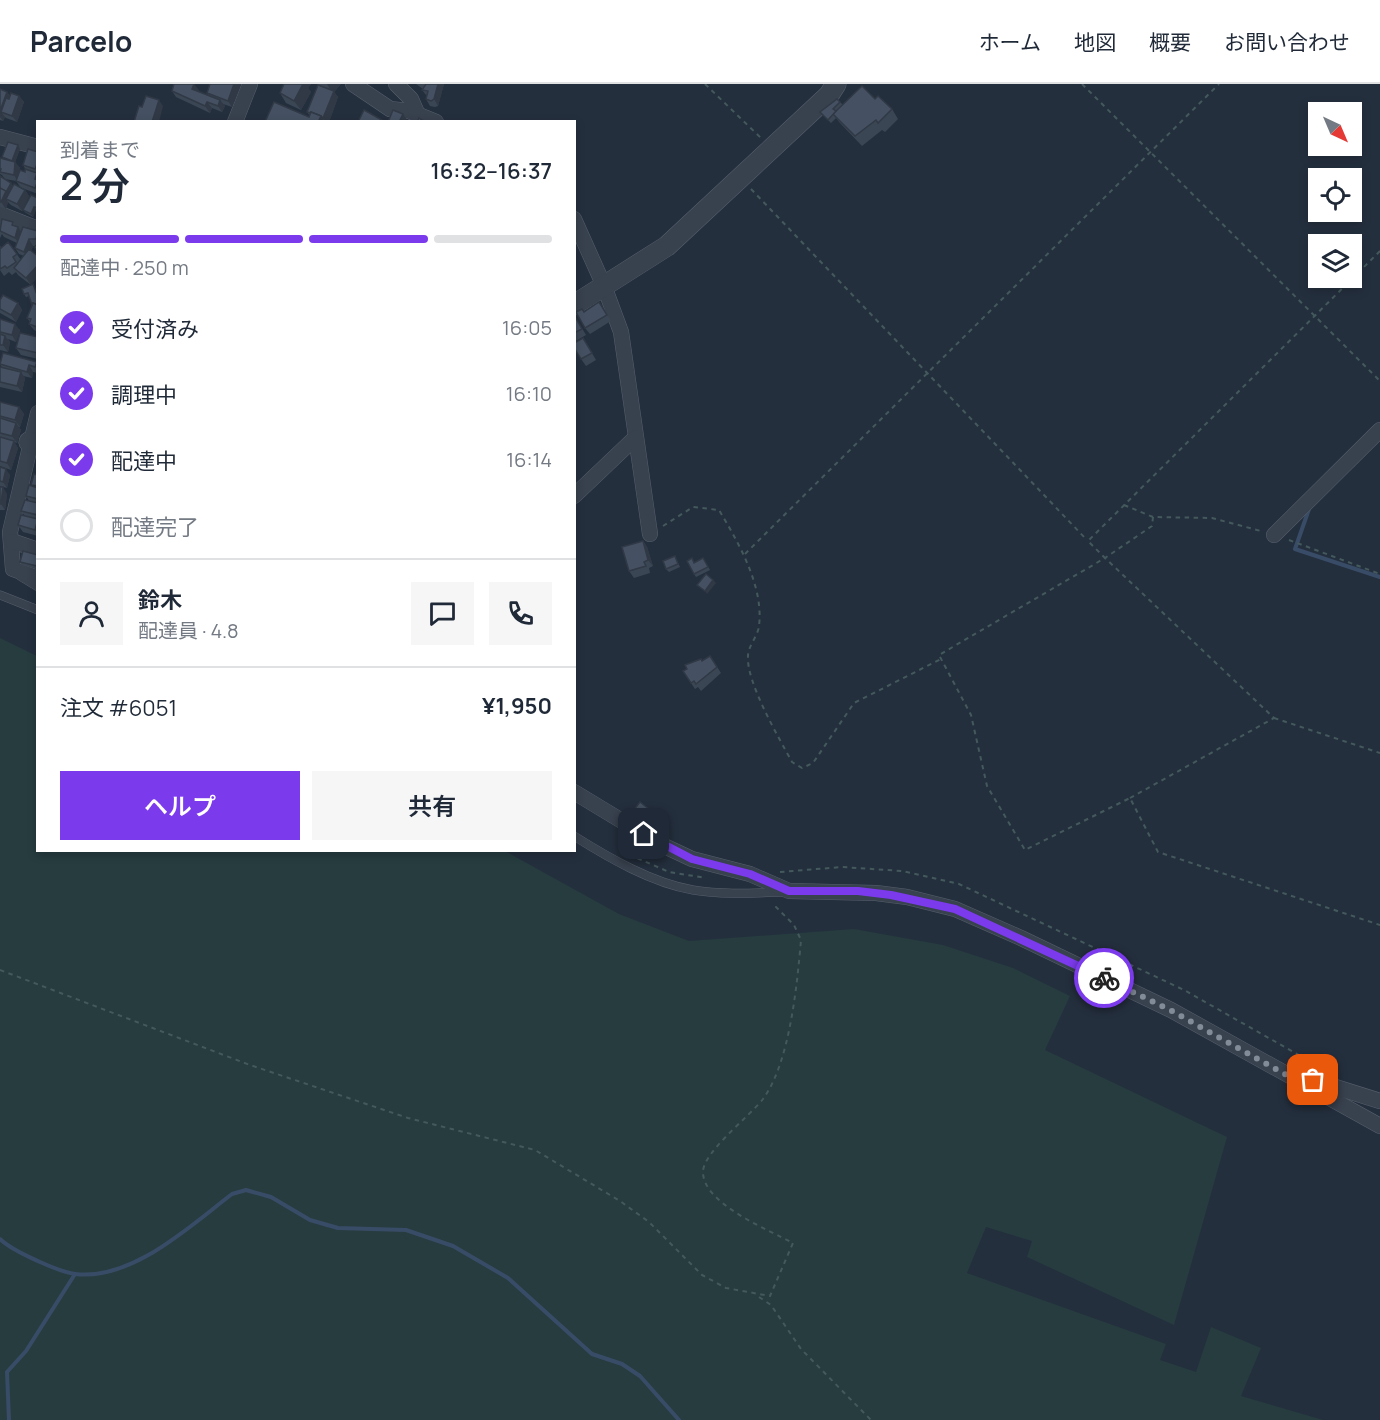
<!DOCTYPE html>
<html lang="ja">
<meta charset="utf-8">
<style>
:root{--surface:#fff;--page:#f6f6f7;--text:#1f2937;--muted:#747a83;--line:#e0e1e3;--accent:#7c3aed}
body{margin:0;font-family:Manrope,"Noto Sans JP",sans-serif;background:var(--page);color:var(--text);height:100vh;display:flex;flex-direction:column;font-size:22px;white-space:nowrap}
*{box-sizing:border-box;margin:0}
p{font-size:20px;color:var(--muted)}
.icon{flex:none;width:33px;height:33px;fill:none;stroke:currentColor;stroke-width:2;stroke-linecap:round;stroke-linejoin:round}
.map{position:relative;flex:1;overflow:hidden}
.details{position:absolute;left:36px;top:36px;width:540px;height:732px;display:flex;flex-direction:column;background:var(--surface);border-radius:0px;box-shadow:0 3px 9px #0003}
.details>*{flex:none}
.needle{width:39px;rotate:136deg}
.fabs{position:absolute;left:1308px;top:18px;display:grid;gap:12px}
.fabs a{display:grid;place-items:center;width:54px;height:54px;border-radius:0px;background:var(--surface);box-shadow:0 3px 9px #0003;font-size:30px}
.pin{position:absolute;display:grid;place-items:center;width:51px;height:51px;color:#fff;margin:-26px;border-radius:12px;box-shadow:0 3px 9px #0006}
.courier{position:absolute;display:grid;place-items:center;width:60px;height:60px;margin:-30px;border:4px solid #7c3aed;border-radius:50%;background:#fff;color:#222;box-shadow:0 2px 8px #0007}
.summary em{font-style:normal;font-weight:600}
.summary div{display:flex;flex-direction:column-reverse}
.summary{display:flex;align-items:center;justify-content:space-between;height:102px;padding:0 24px}
h1{font-size:39px;font-weight:600;line-height:45px}
.bar{display:grid;grid-template-columns:repeat(4,1fr);gap:9px 6px;align-content:center;height:72px;padding:0 24px}
.bar i{height:8px;border-radius:4px;background:var(--line)}
.bar .selected{background:var(--accent)}
.bar p{grid-column:span 4}
.line{display:flex;align-items:center;gap:15px;padding:0 24px;border-top:2px solid var(--line)}
.line div{flex:1}
.round{display:grid;place-items:center;flex:none;width:63px;height:63px;border-radius:0px;background:var(--page)}
ol{padding:0 24px;list-style:none}
li{display:flex;align-items:center;gap:18px;height:66px}
li p{margin-inline-start:auto}
li .icon{padding:6px;border-radius:50%;background:var(--accent);color:#fff;stroke-width:4}
li:last-child{color:var(--muted)}
li i{width:33px;height:33px;border:3px solid var(--line);border-radius:50%}
.primary-button{display:flex;gap:12px;margin-top:auto;padding:12px 24px}
.primary-button a{flex:1;height:69px;border-radius:0px;background:var(--accent);color:#fff;font-size:24px;font-weight:600;line-height:69px;text-align:center}
.primary-button a+a{background:var(--page);color:var(--text)}
header{display:flex;align-items:center;gap:36px;box-sizing:border-box;height:84px;padding:0 30px;background:var(--surface);border-bottom:2px solid var(--line)}
header strong{font-size:28px}
nav{display:flex;gap:33px;margin-inline-start:auto;font-size:21px}
.map>svg:first-child{display:block}
</style>
<header>
<strong>Parcelo</strong>
<nav><a>ホーム</a><a>地図</a><a>概要</a><a>お問い合わせ</a></nav>
</header>
<div class="map">
<svg width="1380" height="1336" viewBox="0 0 1380 1336">
<rect width="100%" height="100%" fill="#242f3e"/>
<polygon fill="#263c3f" points="0,554 37,572 38,766 505,767 619,830 689,857 854,845 943,861 1013,884 1070,912 1045,966 1227,1053 1174,1241 1027,1173 1032,1157 986,1143 967,1189 1166,1260 1160,1276 1196,1288 1211,1243 1261,1264 1241,1312 1323,1336 0,1336"/>
<g fill="none" stroke-linecap="round" stroke-linejoin="round">
<g stroke="#394c67" stroke-width="4">
<polyline points="1309,425 1295,465 1380,493"/>
<path d="M0,1155C10,1165 27,1172 40,1178C51,1183 63,1188 75,1190C132,1197 190,1142 232,1110L246,1106L271,1113L310,1136L338,1144L406,1146L453,1162L508,1194L592,1270L622,1280L640,1292L679,1336"/>
<polyline points="9,1336 7,1288 26,1267 75,1190"/>
</g>
<g stroke="#565f6c" stroke-width="9">
<g id="service">
<polyline points="20,492 38,503"/>
<polyline points="0,511 38,526"/>
<path d="M574,752C609,774 652,799 693,806C722,811 754,809 783,808"/>
</g>
</g>
<g stroke="#565f6c" stroke-width="16">
<g id="minor">
<polyline points="353,0 390,25 409,27 436,38"/>
<polyline points="396,0 411,15 418,31"/>
<polyline points="235,38 250,0"/>
<polyline points="0,53 38,63"/>
<polyline points="0,130 38,145"/>
<polyline points="574,135 604,202 621,248 650,450"/>
<polyline points="38,329 10,448 13,485 38,494"/>
<polyline points="574,412 635,354"/>
<polyline points="1274,451 1380,346"/>
<polyline points="12,457 38,466"/>
<polyline points="574,708 660,760 692,775 750,790 789,807 876,809 907,813 955,825 1021,854 1171,926 1380,1042"/>
<polyline points="1302,998 1313,996 1380,1017"/>
</g>
</g>
<g stroke="#565f6c" stroke-width="21">
<g id="tertiary">
<polyline points="574,221 667,162 829,11 836,0"/>
<polyline points="29,358 38,361"/>
</g>
</g>
<g stroke="#44595c" stroke-width="2" stroke-dasharray="4.5 4.5" stroke-linecap="butt">
<polyline points="705,0 761,54"/>
<polyline points="1082,0 1380,297"/>
<polyline points="751,105 1087,456"/>
<polyline points="1380,167 1088,457 1105,474 939,571 971,631 987,702 1025,766 1130,714 1158,768 1380,841"/>
<polyline points="1124,421 1153,433 1212,434 1261,447"/>
<path d="M663,442L693,423L719,426C738,458 764,502 759,542C758,552 748,562 748,572C746,598 779,654 792,678L802,684L813,679L854,619L941,575"/>
<polyline points="1289,456 1380,490"/>
<polyline points="745,470 1219,0"/>
<polyline points="1274,634 1380,669"/>
<polyline points="1130,714 1274,634 1105,474 1152,442 1153,433"/>
<polyline points="621,767 669,788 706,794"/>
<polyline points="780,788 842,783 902,787 959,800 1184,906 1320,983"/>
<path d="M0,886L250,981L408,1034L535,1066L620,1117L649,1138L702,1191L726,1204L770,1212L793,1159C769,1146 703,1120 703,1088C703,1068 750,1032 763,1015C790,978 797,901 801,856L794,841L773,820"/>
<polyline points="759,1213 771,1221 801,1265 871,1336"/>
</g>
<use href="#service" stroke="#38414e" stroke-width="8"/>
<use href="#minor" stroke="#38414e" stroke-width="15"/>
<use href="#tertiary" stroke="#38414e" stroke-width="20"/>
</g>
<g fill="#3b4654">
<polygon points="241,0 232,23 223,20 225,22 222,28 212,24 210,29 176,13 172,7 199,6 198,7 208,11 207,9"/>
<polygon points="284,0 311,0 308,4 311,8 301,26 286,19 280,9"/>
<polygon points="317,0 341,0 334,8 338,13 329,38 265,38 309,33 310,32 307,28 320,2"/>
<polygon points="416,0 444,0 438,22 435,23 430,22 426,15 427,12 422,6 423,5"/>
<polygon points="0,5 7,8 10,12 19,12 24,18 17,38 6,34 5,33 3,37 0,36"/>
<polygon points="875,15 892,25 898,35 885,48 882,46 862,62 840,39 836,34 831,39 820,28 840,18 843,21"/>
<polygon points="20,65 15,78 20,84 19,89 25,88 26,86 23,81 38,68 38,110 22,104 25,106 29,112 22,127 11,121 8,118 6,125 0,123 0,92 11,99 13,102 21,104 16,97 5,95 2,91 0,90 0,74 3,75 2,73"/>
<polygon points="38,114 38,126 36,126 33,133 26,129 23,126"/>
<polygon points="0,136 1,138 13,138 21,147 38,147 38,169 34,163 36,162 33,162 31,167 31,201 18,191 16,188 12,191 9,188 4,192 0,186 0,162 1,164 8,158 21,176 24,172 19,170 15,164 17,159 4,153 2,150 0,154"/>
<polygon points="35,204 38,210 38,248 34,246 29,240 30,238 27,234 32,221 29,212 26,213 24,210"/>
<polygon points="0,216 18,219 22,226 16,238 0,229"/>
<polygon points="604,225 611,237 590,250 585,244"/>
<polygon points="574,231 586,251 574,258"/>
<polygon points="0,235 20,246 16,258 8,255 10,258 8,268 0,266"/>
<polygon points="38,253 38,275 21,271 16,264"/>
<polygon points="583,254 596,276 586,282 581,275"/>
<polygon points="38,279 38,289 33,288 32,294 23,292 25,294 22,308 0,303 0,283 2,284 0,280"/>
<polygon points="0,318 19,323 24,330 20,343 19,343 21,346 17,359 14,358 18,364 11,386 0,382"/>
<polygon points="0,383 10,391 7,404 0,402"/>
<polygon points="38,391 38,452 23,448 18,441 25,432 21,427 29,417 26,412 32,402 31,401"/>
<polygon points="0,403 7,410 5,426 0,426"/>
<polygon points="643,457 647,463 653,482 649,484 650,489 634,494 629,487"/>
<polygon points="38,471 38,485 22,481 20,478"/>
<polygon points="675,472 680,483 669,488 666,485"/>
<polygon points="703,474 710,486 696,493 694,490 695,478"/>
<polygon points="710,572 721,589 701,607 698,603 695,605 683,587"/>
<polygon points="654,729 659,735 649,748 635,737 630,731"/>
</g>
<g fill="#303945">
<polygon points="194,0 199,6 197,11 192,5"/>
<polygon points="234,0 241,0 232,23 228,17"/>
<polygon points="303,0 311,0 308,4 311,8 301,26 294,17"/>
<polygon points="327,0 341,0 334,8 338,13 329,38 326,38 323,34 333,10"/>
<polygon points="438,0 444,0 438,22 434,15"/>
<polygon points="7,8 12,15 1,28 5,33 3,37 0,33 0,27"/>
<polygon points="19,12 24,18 17,38 12,32"/>
<polygon points="159,16 163,22 159,38 152,38"/>
<polygon points="220,16 225,22 222,28 218,22"/>
<polygon points="207,18 212,24 210,29 205,22"/>
<polygon points="403,30 407,36 407,38 399,38"/>
<polygon points="321,32 325,38 318,38"/>
<polygon points="18,61 20,65 15,78 20,84 18,98 14,91 12,77"/>
<polygon points="37,89 38,90 38,107 35,104 35,95"/>
<polygon points="11,99 13,102 6,115 8,118 6,125 1,118 6,107"/>
<polygon points="25,106 29,112 22,127 17,120"/>
<polygon points="34,123 36,126 33,133 31,130"/>
<polygon points="18,143 23,150 20,161 15,154"/>
<polygon points="29,155 33,162 29,174 24,168"/>
<polygon points="38,181 38,193 31,201 26,194"/>
<polygon points="18,219 22,226 16,238 11,231"/>
<polygon points="15,240 20,246 16,258 12,251"/>
<polygon points="5,252 10,258 8,268 3,261"/>
<polygon points="29,281 33,288 32,294 27,288"/>
<polygon points="21,288 25,294 22,308 17,302"/>
<polygon points="19,323 24,330 20,343 15,336"/>
<polygon points="16,339 21,346 17,359 12,352"/>
<polygon points="14,357 18,364 11,386 7,379"/>
<polygon points="6,385 10,391 7,404 3,398"/>
<polygon points="3,403 7,410 5,426 1,420"/>
<polygon points="38,436 38,450 35,446"/>
<polygon points="643,457 647,463 653,482 648,476"/>
<polygon points="713,496 716,499 707,510 705,507"/>
<polygon points="654,729 659,735 649,748 644,741"/>
</g>
<g fill="#455162" stroke="#303945" stroke-width="1.5">
<polygon points="174,0 194,0 192,5 220,16 218,22 207,18 205,22 172,7"/>
<polygon points="210,0 234,0 228,17 207,9"/>
<polygon points="284,0 303,0 294,17 280,9"/>
<polygon points="426,0 438,0 434,15 431,17 426,15 428,7 422,6"/>
<polygon points="318,1 334,7 323,34 321,32 311,28 311,29 307,28"/>
<polygon points="862,2 875,15 878,12 892,25 878,39 876,36 855,52 833,30"/>
<polygon points="0,5 7,8 0,27"/>
<polygon points="11,9 19,12 12,32 1,28 6,14 9,15"/>
<polygon points="146,12 159,16 152,38 134,38 139,22 142,23"/>
<polygon points="837,15 840,18 833,25 836,27 828,36 820,28"/>
<polygon points="274,18 309,33 311,28 321,32 318,38 265,38"/>
<polygon points="364,26 382,36 381,38 358,38"/>
<polygon points="393,26 403,30 399,38 388,38"/>
<polygon points="419,34 425,38 417,38"/>
<polygon points="8,58 18,61 12,77 2,73"/>
<polygon points="28,65 38,68 38,78 35,85 23,81"/>
<polygon points="0,74 15,78 14,91 0,88 1,85 0,85"/>
<polygon points="25,85 37,89 35,95 38,96 38,97 35,104 16,97 20,86 25,88"/>
<polygon points="0,92 11,99 6,108 0,104"/>
<polygon points="14,100 25,106 17,120 6,115"/>
<polygon points="0,104 6,107 1,118 0,118"/>
<polygon points="31,111 38,114 38,124 34,123 31,130 23,126"/>
<polygon points="2,135 13,138 12,141 18,143 15,154 0,147"/>
<polygon points="23,143 38,147 36,155 29,155 24,168 15,164"/>
<polygon points="8,158 17,170 13,173 16,178 7,184 5,182 0,185 0,162 1,164"/>
<polygon points="38,160 38,167 34,163"/>
<polygon points="29,165 38,172 38,181 26,194 14,184"/>
<polygon points="33,200 38,213 37,221 33,219 32,221 28,209 24,210 22,205"/>
<polygon points="3,211 18,219 11,231 0,225 0,216"/>
<polygon points="599,218 607,231 585,244 576,228 582,225 584,228"/>
<polygon points="33,219 38,221 37,243 29,240 31,235 27,234"/>
<polygon points="574,231 582,245 574,249"/>
<polygon points="0,235 15,240 12,251 0,248"/>
<polygon points="20,249 38,253 38,269 16,264"/>
<polygon points="0,250 5,252 3,261 0,261"/>
<polygon points="583,254 592,269 581,275 574,264 574,259"/>
<polygon points="3,269 37,278 35,283 29,281 27,288 0,280"/>
<polygon points="0,283 21,288 17,302 0,298"/>
<polygon points="0,318 19,323 15,336 0,332"/>
<polygon points="0,334 16,339 12,352 0,349"/>
<polygon points="0,353 14,357 7,379 0,377"/>
<polygon points="0,383 6,385 3,398 0,397"/>
<polygon points="34,390 38,391 38,402 31,401"/>
<polygon points="29,401 38,404 38,415 26,412"/>
<polygon points="0,403 3,403 1,420 0,420"/>
<polygon points="25,416 38,419 38,431 21,427"/>
<polygon points="21,431 38,435 35,446 18,441"/>
<polygon points="643,457 648,476 644,478 646,482 629,487 622,463"/>
<polygon points="23,467 38,471 37,482 20,478"/>
<polygon points="675,472 678,480 666,485 663,477"/>
<polygon points="692,474 694,479 703,474 708,483 694,490 687,477"/>
<polygon points="706,490 713,496 705,507 697,501"/>
<polygon points="710,572 717,583 696,600 694,597 691,599 683,587 687,585 685,581 701,575 702,577"/>
<polygon points="640,718 654,729 644,741 630,731"/>
</g>
<g fill="none" stroke-linecap="round" stroke-linejoin="round">
<polyline stroke="#828b98" stroke-width="6" stroke-dasharray="0 10.8" points="1104,894 1170,926 1299,998 1313,996"/>
<polyline stroke="#7c3aed" stroke-width="8" points="644,750 692,775 750,790 789,807 858,807 891,811 955,825 1104,894"/>
</g>
</svg>
<div class="fabs">
<a><svg class="needle" viewBox="-14 -14 28 28"><path d="M0-13l5 13h-10z" fill="#e53935"/><path d="M0 13l5-13h-10z" fill="#747a83"/></svg></a>
<a><svg class="icon" aria-label="locate" viewBox="0 0 24 24"><circle cx="12" cy="12" r="6"/><path d="M12 2v4M12 18v4M2 12h4M18 12h4"/></svg></a>
<a><svg class="icon" aria-label="layers" viewBox="0 0 24 24"><path d="M12 4l9 5-9 5-9-5zM3 14l9 5 9-5"/></svg></a>
</div>
<div class="pin" style="left:1313px;top:996px;background:#ea580c"><svg class="icon" aria-label="bag" viewBox="0 0 24 24"><path d="M5 8h14l-1 12H6zM9 8a3 3 0 0 1 6 0"/></svg></div>
<div class="pin" style="left:644px;top:750px;background:#1f2937"><svg class="icon" aria-label="home" viewBox="0 0 24 24"><path d="M3 11l9-7 9 7M6 9v11h12V9"/></svg></div>
<div class="courier" style="left:1104px;top:894px"><svg class="icon" aria-label="bike" viewBox="0 0 24 24"><circle cx="6" cy="16" r="4"/><circle cx="18" cy="16" r="4"/><path d="M6 16l4-8h5l3 8M10 8l3 8H6M13 5h3"/></svg></div>
<section class="details">
<div class="summary"><div><h1>2 分</h1><p>到着まで</p></div><em>16:32–16:37</em></div>
<div class="bar"><i class="selected"></i><i class="selected"></i><i class="selected"></i><i></i><p>配達中 · 250 m</p></div>
<ol>
<li><svg class="icon" aria-label="check" viewBox="0 0 24 24"><path d="M5 12l5 5 9-10"/></svg>受付済み<p>16:05</p></li>
<li><svg class="icon" aria-label="check" viewBox="0 0 24 24"><path d="M5 12l5 5 9-10"/></svg>調理中<p>16:10</p></li>
<li><svg class="icon" aria-label="check" viewBox="0 0 24 24"><path d="M5 12l5 5 9-10"/></svg>配達中<p>16:14</p></li>
<li><i></i>配達完了</li>
</ol>
<div class="line" style="height:108px"><a class="round"><svg class="icon" aria-label="person" viewBox="0 0 24 24"><circle cx="12" cy="8" r="4"/><path d="M4 21q1-7 8-7t8 7"/></svg></a><div><b>鈴木</b><p>配達員 · 4.8</p></div><a class="round"><svg class="icon" aria-label="chat" viewBox="0 0 24 24"><path d="M4 5h16v11H9l-5 4z"/></svg></a><a class="round"><svg class="icon" aria-label="phone" viewBox="0 0 24 24"><path d="M5 4h4l2 5-3 2q2 4 5 5l2-3 5 2v4C11 20 4 13 5 4z"/></svg></a></div>
<div class="line" style="height:78px"><div>注文 #6051</div><b>¥1,950</b></div>
<div class="primary-button"><a>ヘルプ</a><a>共有</a></div>
</section>
</div>
